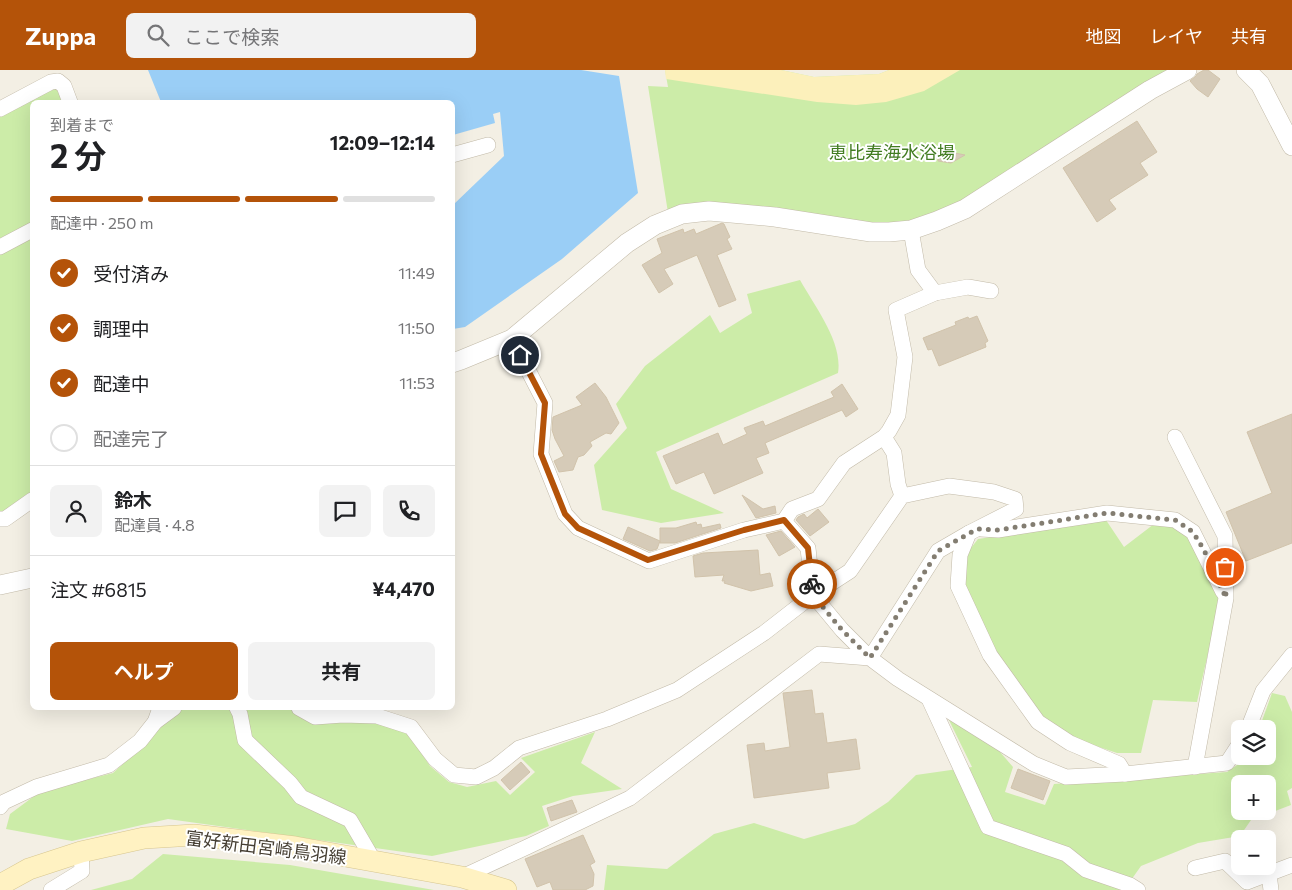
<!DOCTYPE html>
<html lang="ja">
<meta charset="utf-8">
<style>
:root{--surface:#fff;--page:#f2f2f2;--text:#202124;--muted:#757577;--line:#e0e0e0;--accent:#b45309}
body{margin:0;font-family:Commissioner,"Noto Sans JP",sans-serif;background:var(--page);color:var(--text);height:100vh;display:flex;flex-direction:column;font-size:19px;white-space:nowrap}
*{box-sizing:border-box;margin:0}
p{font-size:16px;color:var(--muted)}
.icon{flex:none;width:28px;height:28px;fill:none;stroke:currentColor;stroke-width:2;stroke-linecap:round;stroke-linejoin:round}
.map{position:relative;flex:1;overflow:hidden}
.panel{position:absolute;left:30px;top:30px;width:425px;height:610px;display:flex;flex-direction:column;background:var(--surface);border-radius:8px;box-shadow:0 5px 20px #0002}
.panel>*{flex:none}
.controls{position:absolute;left:1231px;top:650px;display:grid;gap:10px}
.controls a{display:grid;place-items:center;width:45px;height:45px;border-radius:8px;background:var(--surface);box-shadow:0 5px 20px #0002;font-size:25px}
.pin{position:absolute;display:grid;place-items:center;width:42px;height:42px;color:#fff;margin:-21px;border:2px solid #fff;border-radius:50%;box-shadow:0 1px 5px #0007}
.courier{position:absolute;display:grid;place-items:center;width:50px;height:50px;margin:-25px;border:4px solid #b45309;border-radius:50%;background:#fff;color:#222;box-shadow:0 1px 6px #0007}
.head em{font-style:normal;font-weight:700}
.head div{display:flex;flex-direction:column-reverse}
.head{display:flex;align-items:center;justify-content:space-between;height:85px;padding:0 20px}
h1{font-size:32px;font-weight:700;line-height:38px}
.bar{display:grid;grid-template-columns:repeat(4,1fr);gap:8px 5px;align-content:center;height:60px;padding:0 20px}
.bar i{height:6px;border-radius:4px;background:var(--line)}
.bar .selected{background:var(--accent)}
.bar p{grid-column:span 4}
.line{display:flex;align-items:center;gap:12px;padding:0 20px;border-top:1px solid var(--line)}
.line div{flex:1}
.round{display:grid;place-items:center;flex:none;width:52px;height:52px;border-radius:8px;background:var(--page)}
ol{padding:0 20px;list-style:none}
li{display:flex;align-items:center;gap:15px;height:55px}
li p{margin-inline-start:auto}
li .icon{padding:5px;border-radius:50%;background:var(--accent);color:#fff;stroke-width:4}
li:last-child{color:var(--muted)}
li i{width:28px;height:28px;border:2px solid var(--line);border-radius:50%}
.cta{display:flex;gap:10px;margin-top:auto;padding:10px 20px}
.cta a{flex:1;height:58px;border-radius:8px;background:var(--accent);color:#fff;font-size:20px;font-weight:700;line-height:58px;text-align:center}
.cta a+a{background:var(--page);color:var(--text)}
header{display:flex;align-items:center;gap:30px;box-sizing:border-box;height:70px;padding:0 25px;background:var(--accent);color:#fff}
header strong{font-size:24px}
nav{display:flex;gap:28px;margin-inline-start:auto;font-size:18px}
.search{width:350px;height:45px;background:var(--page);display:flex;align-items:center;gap:12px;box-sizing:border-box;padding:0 18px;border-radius:8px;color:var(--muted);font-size:19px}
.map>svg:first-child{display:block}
</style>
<header>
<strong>Zuppa</strong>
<div class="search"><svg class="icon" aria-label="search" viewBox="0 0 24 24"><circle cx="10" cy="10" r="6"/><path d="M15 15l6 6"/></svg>ここで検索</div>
<nav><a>地図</a><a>レイヤ</a><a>共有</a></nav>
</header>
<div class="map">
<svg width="1292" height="820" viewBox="0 0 1292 820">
<rect width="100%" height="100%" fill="#f3efe4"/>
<g fill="#cceca8" fill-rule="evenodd">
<polygon points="665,0 781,0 814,7 879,4 889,0 1184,0 911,160 775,147 669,149 648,16 668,17"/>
<polygon points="51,12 70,32 32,32 32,430 0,449 0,39"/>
<path d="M800,210C815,237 843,272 838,303L656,382L671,419L724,443L661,453L602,440L594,395L627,358L616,334L645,296L710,245L720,263L752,243L747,224Z"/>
<polygon points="1106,450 1124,477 1154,454 1173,456 1190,469 1220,530 1197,632 1153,630 1141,683 1117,683 1075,669 1041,645 996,581 964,517 967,483 978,469"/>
<path d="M1272,623L1285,626L1292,642V718L1287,721L1291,735L1251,750L1240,766L1198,773L1141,796L1124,820H604L607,795L667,799L714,764L754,753L804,769L855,754L888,732L916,705L972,697L947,646L994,675L1013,697L1005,722L1045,735L1054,714L1227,702L1250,686H1268V659H1259ZM1240,714H1268V741H1240Z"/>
<polygon points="165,638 292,638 317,653 376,653 408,663 430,696 449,712 467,717 496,711 510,725 535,702 521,688 595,662 581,693 622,719 573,726 542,736 549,756 526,766 432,786 168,749 72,771 6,759 10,744 41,721 113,703 144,675"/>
<polygon points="163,784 290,795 434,820 91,820 132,809"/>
</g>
<polygon fill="#fcf0bb" points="665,0 781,0 814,7 879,4 889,0 960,0 924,21 886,32 856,35 817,32 666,9"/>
<polygon fill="#9acef6" points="148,0 581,0 619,6 638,123 562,189 465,257 453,259 453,135 504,86 500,42 493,44 495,53 453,65 452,32 161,32"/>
<g fill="#d6cbb8" stroke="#d1c3ab">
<polygon points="1204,0 1208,0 1220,9 1208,27 1197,19 1190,11 1196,6 1197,4"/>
<polygon points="1137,51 1157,82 1140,93 1148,105 1109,130 1116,139 1097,152 1063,98"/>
<polygon points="940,80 965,85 951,93 938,91"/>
<polygon points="722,153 724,154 730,167 727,169 732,179 717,185 736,230 719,237 697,185 664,199 673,214 659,223 642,195 662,183 657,169 683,159 684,163 694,159 696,164"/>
<polygon points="977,246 988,271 985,273 986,277 939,296 932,279 928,280 923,268 956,255 955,252 968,247 969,249"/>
<polygon points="595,313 606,327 619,353 611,364 606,363 590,372 592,376 584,385 578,387 573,400 559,402 554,391 564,386 555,369 552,360 553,347 582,335 576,327"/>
<polygon points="842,314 858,339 846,347 842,340 765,373 769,383 756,388 763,403 714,424 704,402 676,414 663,386 718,363 723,375 747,364 744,358 763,351 765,356 834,327 831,322"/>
<polygon points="1292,344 1292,473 1246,491 1226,442 1272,423 1247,362"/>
<polygon points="742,425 763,439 775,436 776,443 756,448"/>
<polygon points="818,439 829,452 810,466 796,450 798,447 804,444 807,448"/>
<polygon points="696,452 697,455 701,454 702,458 720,454 721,458 675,473 660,473 660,458 676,458"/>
<polygon points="628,457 660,471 657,479 650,481 623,469"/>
<polygon points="781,461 795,477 779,486 766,465"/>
<polygon points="758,480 760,505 770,503 773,516 751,521 724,513 725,511 722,511 724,505 695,507 693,486 703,483"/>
<polygon points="812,620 815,644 823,643 827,673 856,669 860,699 827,703 829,718 754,728 747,675 764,673 765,681 790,677 783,623"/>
<polygon points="521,692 530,702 510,720 501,710"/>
<polygon points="1018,699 1050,711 1043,730 1011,718"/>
<polygon points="572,730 577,742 551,751 547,738"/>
<polygon points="583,765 595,792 590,795 594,804 593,816 585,820 553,820 550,812 537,817 525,789"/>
</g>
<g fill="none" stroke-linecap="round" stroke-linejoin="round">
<g stroke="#c2baa8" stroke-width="16">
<g id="minor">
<polyline points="0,39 51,12 58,11 64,16 70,32"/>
<polyline points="452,85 488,75"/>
<polyline points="911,160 918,200 935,223"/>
<polyline points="0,177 32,160"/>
<polyline points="512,269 545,333 541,384 565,444 578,458 649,491 744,460 784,451 792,439 818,429 844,393 884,367 889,361 898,345 905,287 896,240 935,223 968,217 991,221"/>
<polyline points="884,367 894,383 898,414 902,426"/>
<polyline points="1175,367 1225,466 1226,528 1195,697"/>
<polyline points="0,449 5,449 32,430"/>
<polyline points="784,451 808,478 813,525 842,560 870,588 938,481 969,463"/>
<polyline points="981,459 998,460 1107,443 1175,450 1193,462 1223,522"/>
<polyline points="929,629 988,757 1066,784 1086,800 1130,815 1138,820"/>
<polyline points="237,638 240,644 245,670 290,713 301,727 350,750 374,791"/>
<polyline points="299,638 315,647 343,645 377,646 411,657 435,689 454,705 476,707 494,698 519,678 607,649 677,620 764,563 813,525 850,501 902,426 949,416 994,422 1015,429 1016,439 969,463 960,485 958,516 990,585 1038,652 1070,673 1119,694 1125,704"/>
<polyline points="155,652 174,638"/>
<polyline points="1248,659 1263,621 1292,585"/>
<polyline points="0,737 4,732 36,717 109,695 140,671 155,652 160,638"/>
<polyline points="1195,798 1225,791 1247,812 1292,795"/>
<polyline points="1269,804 1271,820"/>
<polyline points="462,807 527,777 630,728 819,584 870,588 898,609 1034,694 1066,707 1125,704 1227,693 1240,673"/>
<polyline points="51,820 82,801 81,782"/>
</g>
</g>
<g stroke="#c2baa8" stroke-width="20">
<g id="tertiary">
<polyline points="1246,0 1260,14 1292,76"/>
<polyline points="452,293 461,290 512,269 627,173 655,155 682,144 709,141 775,147 871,162 889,162 911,160 937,151 965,139 1150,20 1187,0"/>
<polyline points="0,515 32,508"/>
</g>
</g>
<g stroke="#d7c68f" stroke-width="22">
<polyline id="secondary" points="0,815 29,799 81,782 144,768 194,765 295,777 462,807 506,820"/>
</g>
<use href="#minor" stroke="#fff" stroke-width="15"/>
<use href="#tertiary" stroke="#fff" stroke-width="19"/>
<use href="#secondary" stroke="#fff2c2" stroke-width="21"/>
</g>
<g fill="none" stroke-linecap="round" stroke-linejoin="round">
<polyline stroke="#837d71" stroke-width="5" stroke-dasharray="0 9" points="812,514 813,525 842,560 870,588 938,481 977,459 998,460 1107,443 1175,450 1193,462 1204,480 1226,528 1225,497"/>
<polyline stroke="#b45309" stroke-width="6" points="520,285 545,333 541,384 565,444 578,458 648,490 744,460 784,450 808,478 812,514"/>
</g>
<g text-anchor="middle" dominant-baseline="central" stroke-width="4" stroke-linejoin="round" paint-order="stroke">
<g font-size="18" fill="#427c22" stroke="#fff">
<text x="892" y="82">恵比寿海水浴場</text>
</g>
<g font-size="18" fill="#463f33" stroke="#fff">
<text transform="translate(266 777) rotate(7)">富好新田宮崎鳥羽線</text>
</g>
</g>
</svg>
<div class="controls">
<a><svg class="icon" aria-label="layers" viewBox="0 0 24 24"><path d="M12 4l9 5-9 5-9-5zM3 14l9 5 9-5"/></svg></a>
<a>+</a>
<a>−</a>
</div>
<div class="pin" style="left:1225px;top:497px;background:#ea580c"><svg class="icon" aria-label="bag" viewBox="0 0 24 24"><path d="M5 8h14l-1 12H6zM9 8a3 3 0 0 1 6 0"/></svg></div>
<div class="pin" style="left:520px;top:285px;background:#1f2937"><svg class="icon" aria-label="home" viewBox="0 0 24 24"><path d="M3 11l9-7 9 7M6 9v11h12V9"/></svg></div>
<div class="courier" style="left:812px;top:514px"><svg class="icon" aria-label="bike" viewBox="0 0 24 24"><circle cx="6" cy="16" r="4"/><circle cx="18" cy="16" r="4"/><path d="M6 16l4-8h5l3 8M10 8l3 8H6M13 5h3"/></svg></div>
<section class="panel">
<div class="head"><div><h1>2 分</h1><p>到着まで</p></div><em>12:09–12:14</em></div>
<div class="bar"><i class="selected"></i><i class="selected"></i><i class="selected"></i><i></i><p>配達中 · 250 m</p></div>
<ol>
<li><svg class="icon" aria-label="check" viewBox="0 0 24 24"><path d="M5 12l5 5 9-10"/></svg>受付済み<p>11:49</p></li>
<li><svg class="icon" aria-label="check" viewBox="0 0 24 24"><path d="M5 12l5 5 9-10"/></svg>調理中<p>11:50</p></li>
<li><svg class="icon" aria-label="check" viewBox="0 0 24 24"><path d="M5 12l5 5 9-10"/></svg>配達中<p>11:53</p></li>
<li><i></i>配達完了</li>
</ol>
<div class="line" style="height:90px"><a class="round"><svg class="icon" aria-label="person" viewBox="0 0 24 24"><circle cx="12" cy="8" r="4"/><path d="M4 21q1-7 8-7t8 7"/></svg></a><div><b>鈴木</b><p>配達員 · 4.8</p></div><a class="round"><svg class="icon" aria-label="chat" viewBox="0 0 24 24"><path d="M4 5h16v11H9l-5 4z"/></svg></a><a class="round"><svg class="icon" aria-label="phone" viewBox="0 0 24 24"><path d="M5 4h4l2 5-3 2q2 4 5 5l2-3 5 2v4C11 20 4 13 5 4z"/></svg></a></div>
<div class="line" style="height:65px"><div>注文 #6815</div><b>¥4,470</b></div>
<div class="cta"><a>ヘルプ</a><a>共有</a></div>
</section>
</div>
